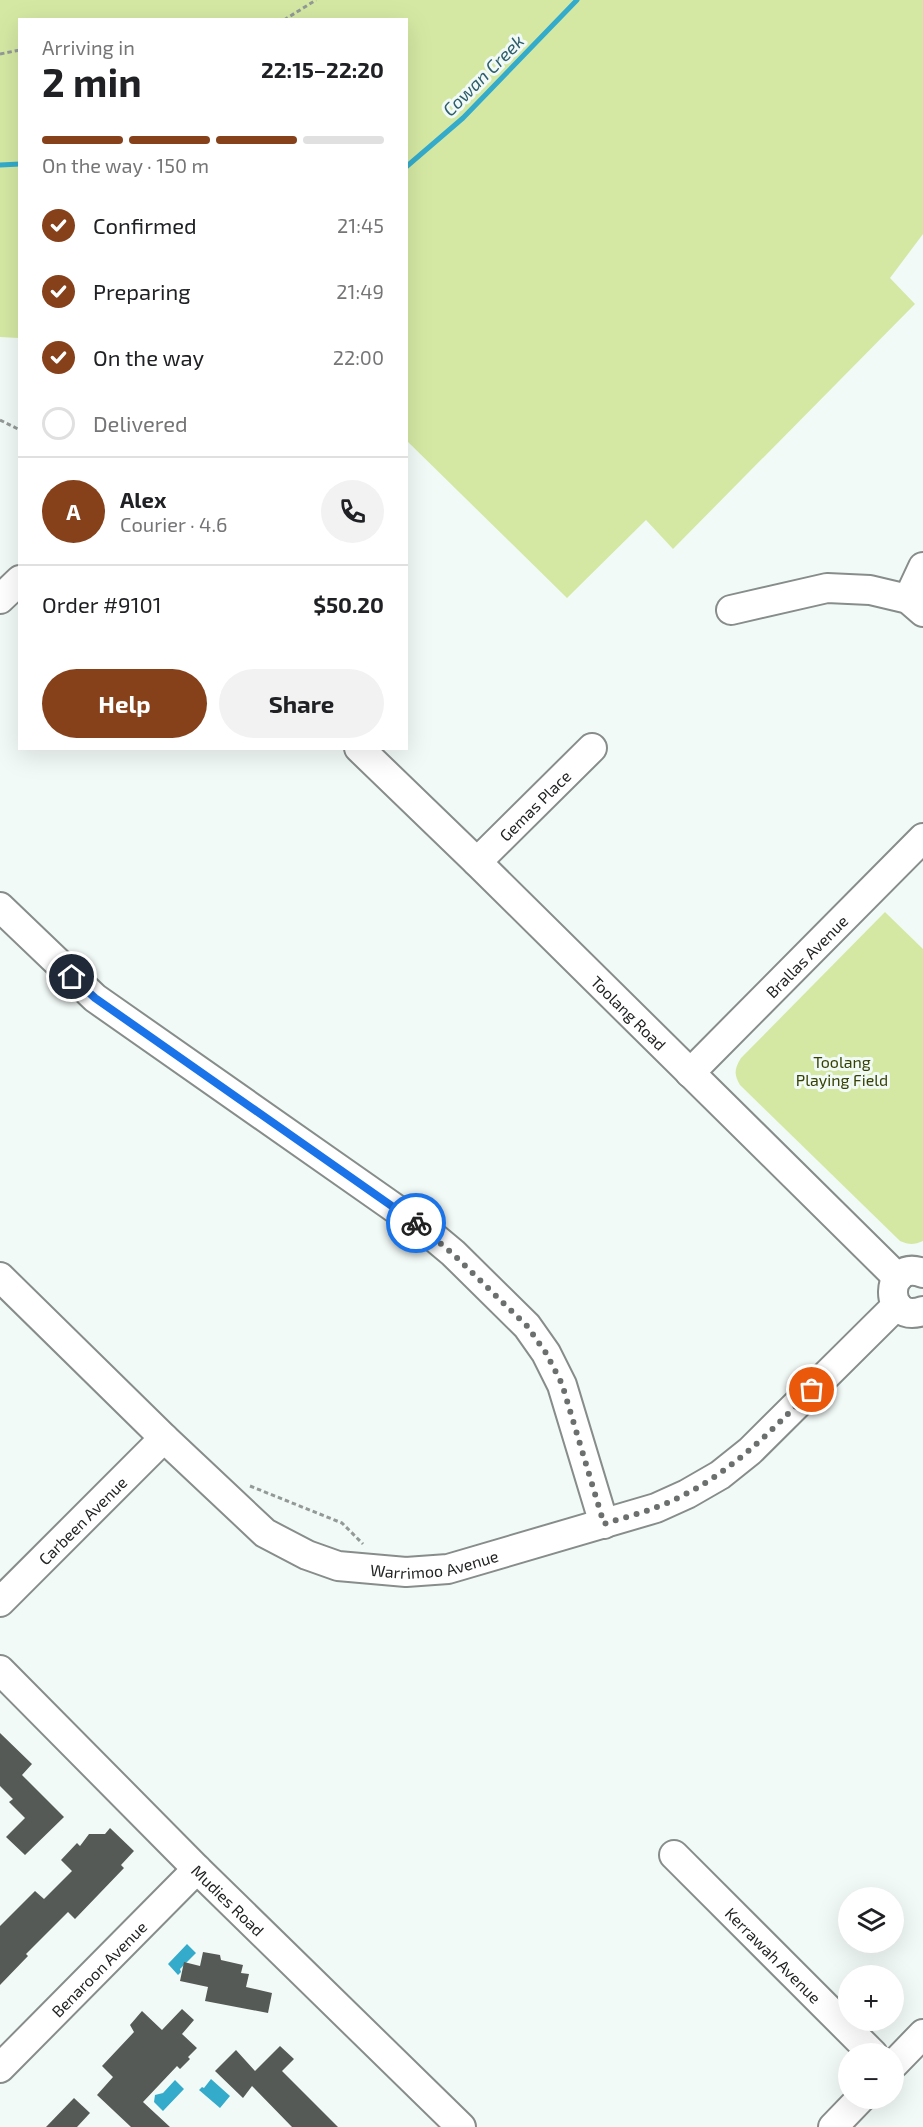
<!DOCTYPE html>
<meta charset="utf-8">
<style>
:root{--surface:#fff;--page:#f2f2f2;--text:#202124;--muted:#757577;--line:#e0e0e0;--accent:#86401a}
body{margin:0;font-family:"Exo 2",sans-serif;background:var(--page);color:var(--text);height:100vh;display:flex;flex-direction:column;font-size:22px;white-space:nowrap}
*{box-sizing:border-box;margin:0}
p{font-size:20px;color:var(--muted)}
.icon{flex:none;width:33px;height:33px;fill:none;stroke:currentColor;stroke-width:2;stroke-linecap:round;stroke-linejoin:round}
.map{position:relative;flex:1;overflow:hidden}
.sheet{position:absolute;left:18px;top:18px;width:390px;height:732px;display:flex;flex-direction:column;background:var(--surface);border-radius:0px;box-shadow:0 6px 24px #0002}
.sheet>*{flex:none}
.controls{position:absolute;left:838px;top:1887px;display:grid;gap:12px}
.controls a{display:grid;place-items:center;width:66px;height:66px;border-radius:50%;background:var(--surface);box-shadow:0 6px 24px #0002;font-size:30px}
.pin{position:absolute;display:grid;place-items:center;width:51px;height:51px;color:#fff;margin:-26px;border:3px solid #fff;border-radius:50%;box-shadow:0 2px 6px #0007}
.courier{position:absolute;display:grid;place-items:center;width:60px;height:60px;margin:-30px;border:4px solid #1a73e8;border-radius:50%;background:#fff;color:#222;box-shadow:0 2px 8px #0007}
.overview em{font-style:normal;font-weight:700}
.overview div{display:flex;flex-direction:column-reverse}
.overview{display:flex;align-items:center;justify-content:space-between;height:102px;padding:0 24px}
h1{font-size:39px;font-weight:700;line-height:45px}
.bar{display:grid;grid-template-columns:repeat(4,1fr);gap:9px 6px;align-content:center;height:72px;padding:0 24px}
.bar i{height:8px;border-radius:4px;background:var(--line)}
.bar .selected{background:var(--accent)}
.bar p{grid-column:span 4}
.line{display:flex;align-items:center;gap:15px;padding:0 24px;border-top:2px solid var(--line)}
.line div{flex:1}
.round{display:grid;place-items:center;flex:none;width:63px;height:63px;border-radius:32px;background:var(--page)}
ol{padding:0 24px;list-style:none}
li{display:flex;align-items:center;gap:18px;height:66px}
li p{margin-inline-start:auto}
li .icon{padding:6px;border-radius:50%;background:var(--accent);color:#fff;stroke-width:4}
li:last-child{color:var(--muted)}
li i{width:33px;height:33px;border:3px solid var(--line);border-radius:50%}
.button{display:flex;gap:12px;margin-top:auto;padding:12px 24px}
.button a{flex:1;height:69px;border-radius:36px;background:var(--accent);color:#fff;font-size:24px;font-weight:700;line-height:69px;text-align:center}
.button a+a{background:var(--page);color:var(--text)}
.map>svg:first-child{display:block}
</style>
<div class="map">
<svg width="923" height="2127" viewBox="0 0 923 2127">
<rect width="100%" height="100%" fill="#f2faf7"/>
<g fill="#d5e8a3">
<polygon points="0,0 923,0 923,234 890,278 915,304 673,549 646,520 567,598 407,441 406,20 20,20 19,338 0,337"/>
<path d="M885,912L923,949V1241C914,1245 909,1245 900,1241L740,1085C734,1075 734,1069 741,1058Z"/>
</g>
<g fill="#34abcb">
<polygon points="187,1944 196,1953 180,1969 181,1972 178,1975 168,1964"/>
<polygon points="211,2079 230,2096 220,2108 199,2090 202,2087 204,2088"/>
<polygon points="175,2080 184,2089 163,2111 154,2102 155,2095 163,2093"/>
</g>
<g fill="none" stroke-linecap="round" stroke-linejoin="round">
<g stroke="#34abcb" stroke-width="5">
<polyline points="0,165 20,164"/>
<polyline points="406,167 463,118 577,0"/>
</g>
</g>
<g fill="#565a56">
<polygon points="0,1733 32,1764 22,1775 64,1817 25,1855 6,1837 25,1818 9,1802 13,1799 0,1786"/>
<polygon points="110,1828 134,1851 121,1865 124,1868 75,1919 68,1912 26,1954 28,1956 0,1985 0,1926 35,1891 44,1899 72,1871 61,1860 77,1843 80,1846 89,1834 105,1834"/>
<polygon points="203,1952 220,1955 221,1960 243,1965 241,1973 249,1974 246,1987 272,1993 268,2013 205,2001 208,1987 180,1981 184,1962 200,1966"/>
<polygon points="182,2009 194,2020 182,2034 197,2048 188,2057 190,2059 180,2069 177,2066 143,2102 170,2127 131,2127 97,2095 113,2077 102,2066 134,2032 130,2025 142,2011 162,2030"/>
<polygon points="280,2046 294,2059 282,2071 338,2127 292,2127 252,2086 243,2098 215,2071 236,2050 255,2071"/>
<polygon points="74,2098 90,2113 77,2127 46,2127"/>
</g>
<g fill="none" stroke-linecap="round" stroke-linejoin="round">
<g stroke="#868d8a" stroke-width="32">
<g id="minor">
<polyline points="0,599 20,580"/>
<polyline points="908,599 923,567"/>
<polyline points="731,610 827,588 870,590 908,599 923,612"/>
<path id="s1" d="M359,748L477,862L898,1278"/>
<path id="s2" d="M477,862L592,748"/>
<polyline points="0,907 95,998 423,1228 453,1253 527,1326 546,1353 562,1385 604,1524"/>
<path id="s3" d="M690,1073L923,838"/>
<path d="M923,1273C884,1258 882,1325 923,1311"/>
<path id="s4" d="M0,1277L164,1438L265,1533L307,1555L338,1566L406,1572L448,1569L656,1508L687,1494L720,1475L750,1451L897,1305"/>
<path id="s5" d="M0,1602L164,1438"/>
<path id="s6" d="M0,1670L197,1869L461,2127"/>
<path id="s7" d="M674,1855L873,2054"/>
<polyline points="894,2064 923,2034"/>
<path id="s8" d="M0,2068L197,1869"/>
<polyline points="833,2127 861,2098"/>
</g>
</g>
<g stroke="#939997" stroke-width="3" stroke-dasharray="4.5 3" stroke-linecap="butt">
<polyline points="284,20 316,0"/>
<polyline points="0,54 20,50"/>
<polyline points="0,420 20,430"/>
<polyline points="250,1486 342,1523 363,1544"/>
</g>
<use href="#minor" stroke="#fff" stroke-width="28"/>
</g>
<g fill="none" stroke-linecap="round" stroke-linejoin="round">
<path stroke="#6b6f6d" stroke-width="6" stroke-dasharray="0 10.8" d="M416,1223L453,1254L527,1326L546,1353L562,1384L604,1524C621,1518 640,1514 657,1507C722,1482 764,1438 812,1390"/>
<polyline stroke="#1a73e8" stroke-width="8" points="72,977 95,998 416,1223"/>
</g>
<g text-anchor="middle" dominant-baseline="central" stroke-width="6" stroke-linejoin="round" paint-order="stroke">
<g font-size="16" fill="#222423" stroke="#f2faf7">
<text stroke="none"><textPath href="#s2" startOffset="81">Gemas Place</textPath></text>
<text stroke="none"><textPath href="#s3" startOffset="165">Brallas Avenue</textPath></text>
<text stroke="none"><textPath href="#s1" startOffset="378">Toolang Road</textPath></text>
<text stroke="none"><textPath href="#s5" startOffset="116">Carbeen Avenue</textPath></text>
<text stroke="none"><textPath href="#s4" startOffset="546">Warrimoo Avenue</textPath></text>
<text stroke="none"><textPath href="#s6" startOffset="324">Mudies Road</textPath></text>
<text stroke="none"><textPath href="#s7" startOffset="141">Kerrawah Avenue</textPath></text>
<text stroke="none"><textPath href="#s8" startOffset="140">Benaroon Avenue</textPath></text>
</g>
<g font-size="16" fill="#354100" stroke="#f2faf7">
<text x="842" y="1061">Toolang<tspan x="842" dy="18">Playing Field</tspan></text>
</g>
<g font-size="18" font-style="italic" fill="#2e5e6c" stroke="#f2faf7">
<text transform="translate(483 75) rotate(-45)">Cowan Creek</text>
</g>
</g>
</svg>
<div class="controls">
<a><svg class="icon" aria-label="layers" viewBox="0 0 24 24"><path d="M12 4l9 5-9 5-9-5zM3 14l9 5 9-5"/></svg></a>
<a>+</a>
<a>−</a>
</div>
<div class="pin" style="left:812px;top:1390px;background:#ea580c"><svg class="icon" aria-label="bag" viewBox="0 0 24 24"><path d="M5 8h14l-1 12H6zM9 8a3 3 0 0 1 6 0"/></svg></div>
<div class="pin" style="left:72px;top:977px;background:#1f2937"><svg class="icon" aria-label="home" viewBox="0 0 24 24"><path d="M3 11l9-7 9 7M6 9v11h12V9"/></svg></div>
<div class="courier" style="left:416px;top:1223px"><svg class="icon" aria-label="bike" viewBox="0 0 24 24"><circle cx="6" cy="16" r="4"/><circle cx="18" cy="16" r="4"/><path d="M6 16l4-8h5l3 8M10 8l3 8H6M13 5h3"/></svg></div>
<section class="sheet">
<div class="overview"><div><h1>2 min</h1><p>Arriving in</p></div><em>22:15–22:20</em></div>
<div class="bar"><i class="selected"></i><i class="selected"></i><i class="selected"></i><i></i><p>On the way · 150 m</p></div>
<ol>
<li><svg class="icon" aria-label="check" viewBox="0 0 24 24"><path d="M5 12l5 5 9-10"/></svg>Confirmed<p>21:45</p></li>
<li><svg class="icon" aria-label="check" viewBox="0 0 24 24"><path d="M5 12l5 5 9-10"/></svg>Preparing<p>21:49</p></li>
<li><svg class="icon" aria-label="check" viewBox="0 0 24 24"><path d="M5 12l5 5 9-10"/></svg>On the way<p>22:00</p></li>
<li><i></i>Delivered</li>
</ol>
<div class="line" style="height:108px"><b class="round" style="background:var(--accent);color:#fff">A</b><div><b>Alex</b><p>Courier · 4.6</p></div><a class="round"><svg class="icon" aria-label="phone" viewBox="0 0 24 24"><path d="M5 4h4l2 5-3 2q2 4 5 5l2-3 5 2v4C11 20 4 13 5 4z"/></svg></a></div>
<div class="line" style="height:78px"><div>Order #9101</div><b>$50.20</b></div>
<div class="button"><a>Help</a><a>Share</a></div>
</section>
</div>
